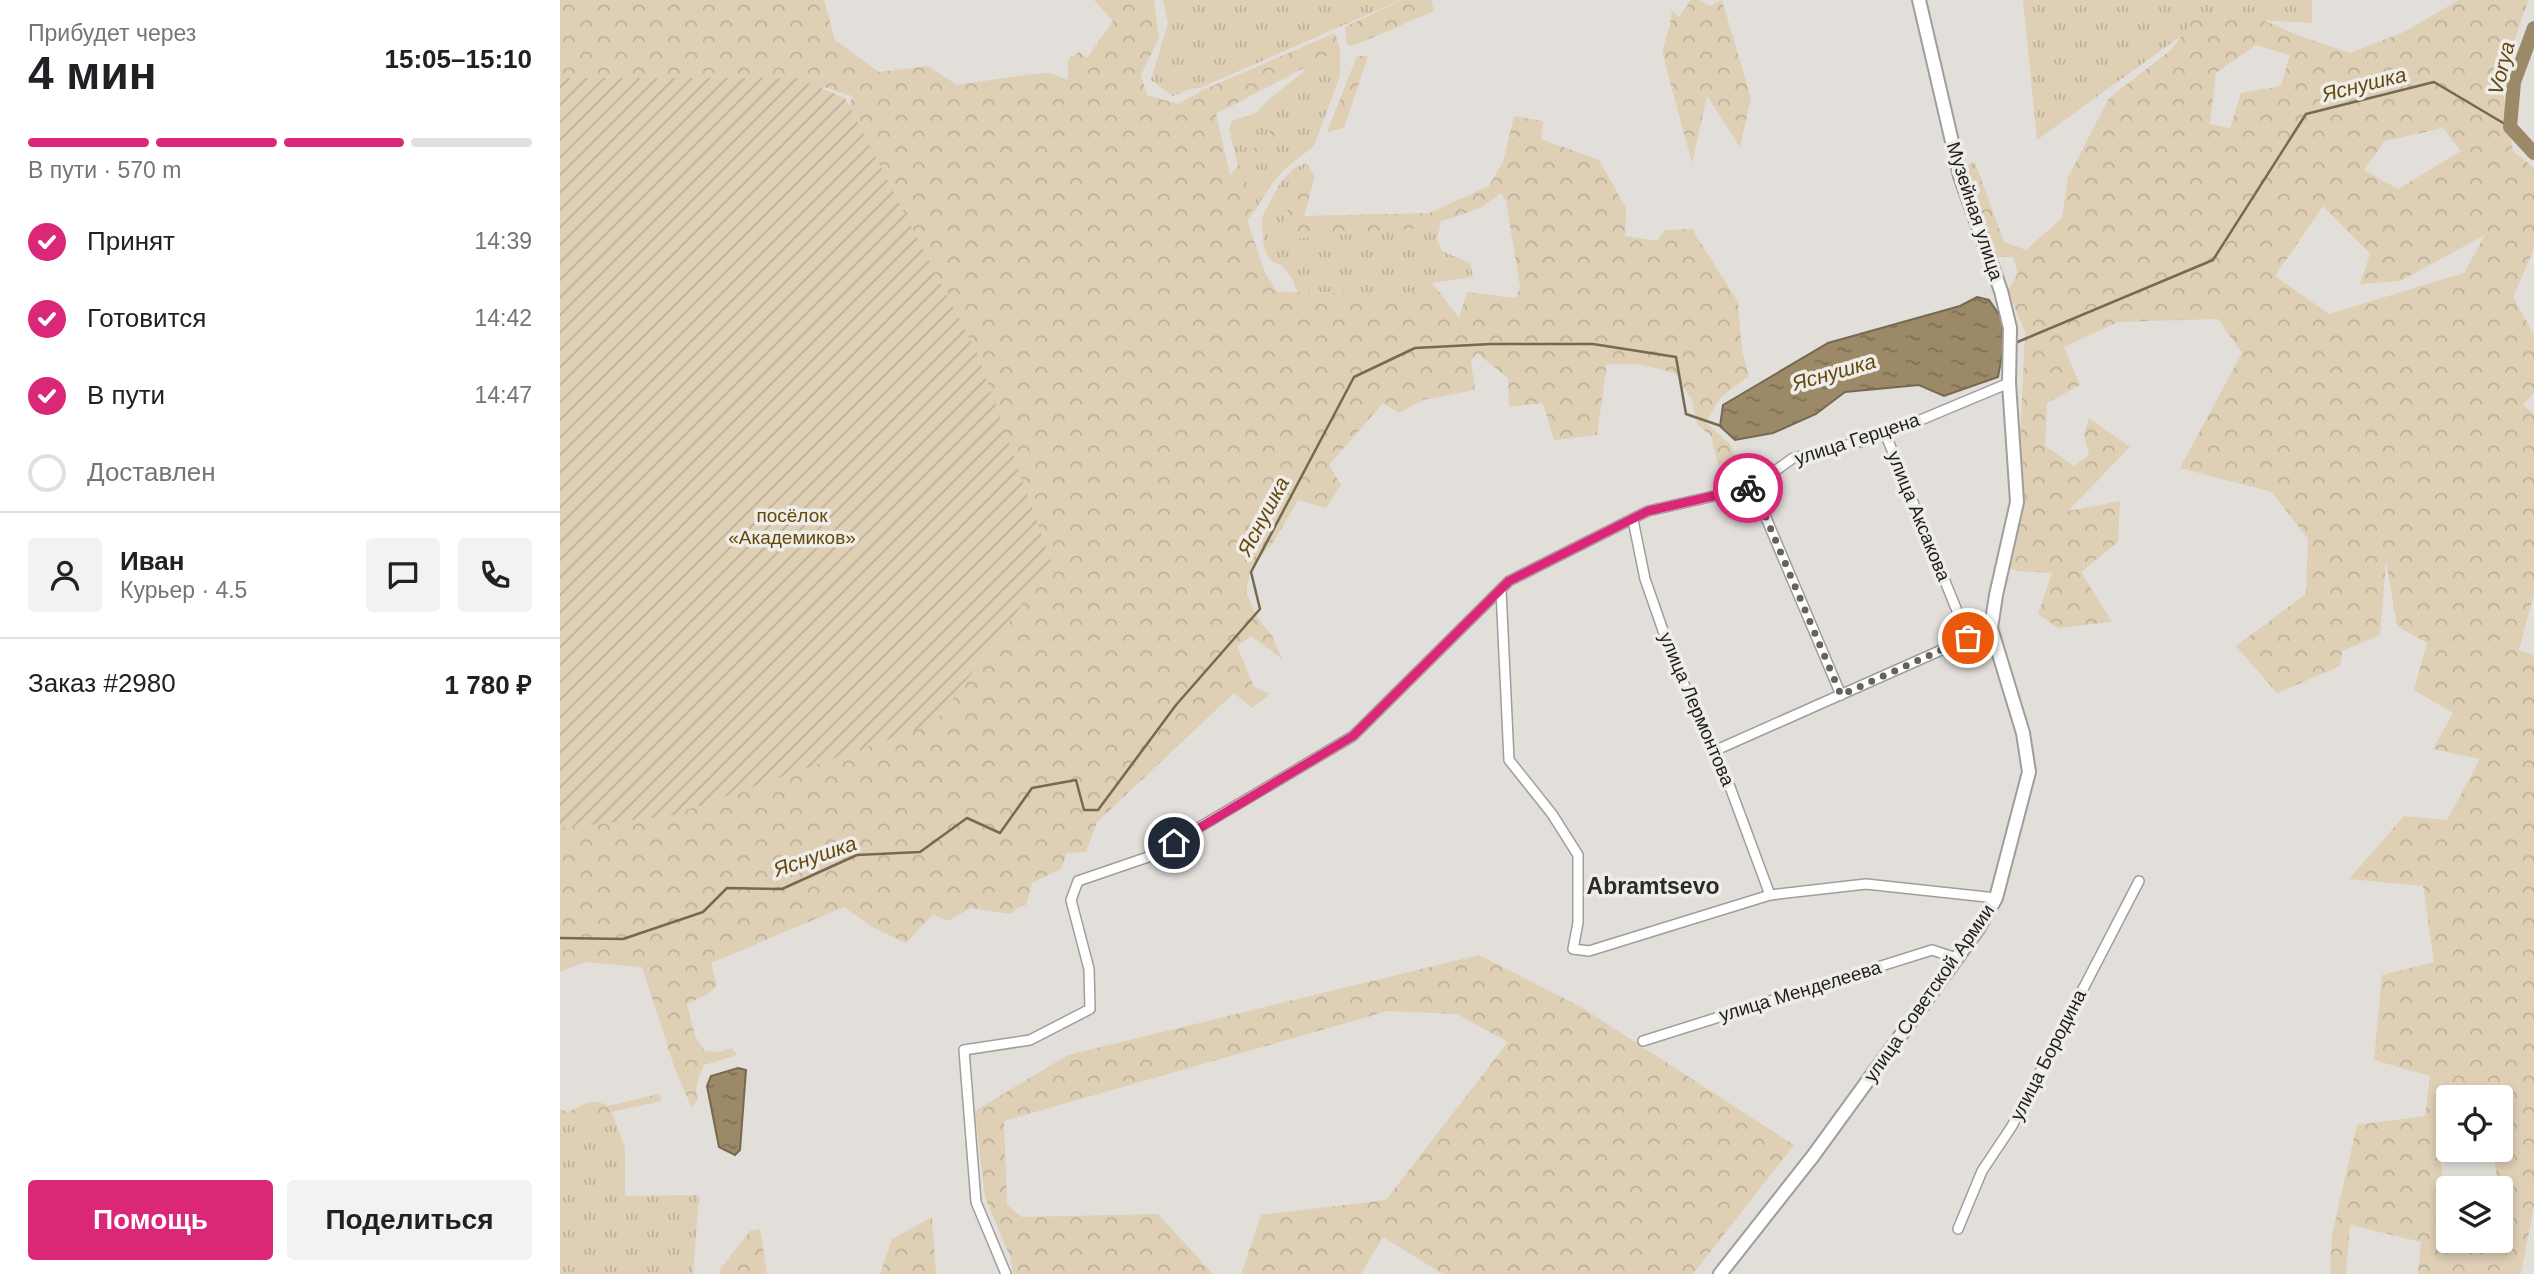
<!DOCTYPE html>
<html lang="ru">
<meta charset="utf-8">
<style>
:root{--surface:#fff;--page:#f2f2f2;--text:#202124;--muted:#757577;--line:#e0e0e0;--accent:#db2777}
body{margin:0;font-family:Arial,sans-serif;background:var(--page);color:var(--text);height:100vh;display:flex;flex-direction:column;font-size:26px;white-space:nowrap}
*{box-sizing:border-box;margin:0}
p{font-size:23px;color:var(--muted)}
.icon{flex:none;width:38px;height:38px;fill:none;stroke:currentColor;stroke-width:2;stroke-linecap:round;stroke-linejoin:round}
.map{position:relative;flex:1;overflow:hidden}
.details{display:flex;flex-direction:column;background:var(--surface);width:560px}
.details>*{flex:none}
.tools{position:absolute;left:1876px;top:1085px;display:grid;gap:14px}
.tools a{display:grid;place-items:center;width:77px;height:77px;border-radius:7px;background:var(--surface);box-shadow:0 4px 10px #0003;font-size:35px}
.pin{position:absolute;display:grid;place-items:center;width:60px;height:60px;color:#fff;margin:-30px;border:4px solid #fff;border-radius:50%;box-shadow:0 2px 7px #0007}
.courier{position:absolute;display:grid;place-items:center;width:70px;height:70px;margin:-35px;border:5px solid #db2777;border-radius:50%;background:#fff;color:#222;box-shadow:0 2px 9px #0007}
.headline em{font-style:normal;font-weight:700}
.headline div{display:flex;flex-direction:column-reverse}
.headline{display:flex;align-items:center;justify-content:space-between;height:119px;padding:0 28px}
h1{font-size:46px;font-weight:700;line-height:52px}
.bar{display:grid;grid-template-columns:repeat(4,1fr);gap:10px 7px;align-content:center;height:84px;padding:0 28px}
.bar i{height:9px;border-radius:5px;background:var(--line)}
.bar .on{background:var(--accent)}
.bar p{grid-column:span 4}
.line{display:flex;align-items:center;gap:18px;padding:0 28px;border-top:2px solid var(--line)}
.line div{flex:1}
.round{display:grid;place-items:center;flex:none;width:74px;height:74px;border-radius:7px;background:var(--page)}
ol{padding:0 28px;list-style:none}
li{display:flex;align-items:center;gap:21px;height:77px}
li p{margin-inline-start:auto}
li .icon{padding:7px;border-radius:50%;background:var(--accent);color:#fff;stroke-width:4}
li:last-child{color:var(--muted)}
li i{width:38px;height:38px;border:4px solid var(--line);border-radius:50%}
.primary-button{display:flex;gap:14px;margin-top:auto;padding:14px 28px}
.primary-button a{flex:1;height:80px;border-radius:7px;background:var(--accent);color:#fff;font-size:28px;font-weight:700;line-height:80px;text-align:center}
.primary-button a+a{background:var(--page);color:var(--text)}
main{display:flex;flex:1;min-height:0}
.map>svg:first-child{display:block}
</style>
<main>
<section class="details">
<div class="headline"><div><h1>4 мин</h1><p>Прибудет через</p></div><em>15:05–15:10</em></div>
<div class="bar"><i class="on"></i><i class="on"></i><i class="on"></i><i></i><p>В пути · 570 m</p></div>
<ol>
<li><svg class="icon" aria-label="check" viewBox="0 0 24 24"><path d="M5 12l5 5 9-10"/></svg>Принят<p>14:39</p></li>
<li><svg class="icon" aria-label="check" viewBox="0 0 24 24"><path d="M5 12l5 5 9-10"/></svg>Готовится<p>14:42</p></li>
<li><svg class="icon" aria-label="check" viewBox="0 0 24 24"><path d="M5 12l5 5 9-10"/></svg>В пути<p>14:47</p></li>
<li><i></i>Доставлен</li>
</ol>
<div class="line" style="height:126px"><a class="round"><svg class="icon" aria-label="person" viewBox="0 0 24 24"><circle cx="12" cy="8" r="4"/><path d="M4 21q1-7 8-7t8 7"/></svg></a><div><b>Иван</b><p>Курьер · 4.5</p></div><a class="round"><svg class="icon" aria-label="chat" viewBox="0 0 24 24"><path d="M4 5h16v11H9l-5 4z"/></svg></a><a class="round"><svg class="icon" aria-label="phone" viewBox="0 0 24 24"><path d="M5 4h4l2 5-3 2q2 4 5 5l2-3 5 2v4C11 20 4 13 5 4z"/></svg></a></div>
<div class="line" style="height:91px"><div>Заказ #2980</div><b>1 780 ₽</b></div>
<div class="primary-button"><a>Помощь</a><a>Поделиться</a></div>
</section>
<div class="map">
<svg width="1974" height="1274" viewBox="0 0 1974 1274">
<defs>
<pattern id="grass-tufts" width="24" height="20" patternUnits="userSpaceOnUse" patternTransform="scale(1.75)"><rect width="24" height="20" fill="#decfb5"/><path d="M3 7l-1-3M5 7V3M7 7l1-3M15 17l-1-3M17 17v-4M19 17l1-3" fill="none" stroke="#beb19b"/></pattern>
<pattern id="forest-crowns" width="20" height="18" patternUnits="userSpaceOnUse" patternTransform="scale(1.75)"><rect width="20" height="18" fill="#decfb5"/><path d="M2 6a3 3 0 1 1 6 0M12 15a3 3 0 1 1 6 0" fill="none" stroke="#beb19b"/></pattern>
<pattern id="garden-furrows" width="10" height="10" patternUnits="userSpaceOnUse" patternTransform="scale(1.75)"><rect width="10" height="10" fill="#decfb5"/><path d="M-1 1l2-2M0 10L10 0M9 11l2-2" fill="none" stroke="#beb19b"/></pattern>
<pattern id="water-ripples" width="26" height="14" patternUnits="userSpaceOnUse" patternTransform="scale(1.75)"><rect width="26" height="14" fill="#9c8967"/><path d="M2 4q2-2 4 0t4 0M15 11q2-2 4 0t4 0" fill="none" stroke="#7f6f54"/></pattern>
</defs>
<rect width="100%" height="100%" fill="#e2dfdb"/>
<g fill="url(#grass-tufts)">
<polygon points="603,0 841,0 640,88 630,89 613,96 591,80 608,23"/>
<polygon points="1463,0 1752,0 1752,23 1647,17 1477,140"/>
<polygon points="780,49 780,76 754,146 727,167 714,181 693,213 682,184 717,123 678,167 669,129 672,121 696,113 707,101 743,72 744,68"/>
<polygon points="746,163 719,233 730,239 863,228 881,222 877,239 882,251 910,263 913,277 872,283 852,294 737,292 733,280 722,265 713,262 707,255 703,242 702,217 720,183 733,169"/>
<polygon points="51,1111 65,1147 65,1196 139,1195 133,1274 0,1274 0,1123"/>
</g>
<g fill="url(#forest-crowns)" fill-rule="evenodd">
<path d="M0,0H264L275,40L319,72L368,66L397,85L471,74L490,73L508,80V59L519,52L527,58L553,21L534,0H594L599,38L581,75L587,95L618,104L643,90L775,33L780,49L656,114L670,175L717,123L722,132L682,184L693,213L687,220L706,275L718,292L852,294L872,283L899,318L907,292L956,298L960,287L946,201L941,193L920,208L863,228L730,239L719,233L746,163L755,176L744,216L869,213L929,186L943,162L954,116L983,121L981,139L1039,160L1066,208L1065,236L1097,241L1105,230L1132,229L1178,302L1182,350L1189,376L1162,396L1145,422L1170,444L1183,472L1162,480L1151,436L1137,424L1132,400L1115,373L1077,364H1047L1037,435L994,440L983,403L949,407L948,378L917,353L911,361L915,390L863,400L839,413L823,403L769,465L781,485L766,508L738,500L714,541L691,568L686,592L697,617L712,636L722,659L691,636L677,646L694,687L710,694L692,708L674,693L537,822L526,852L507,853L501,869L472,883L466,905L457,908L451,914L411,908L387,921L373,914L346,943L312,927L284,907L151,963L157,985L148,994L127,1004L135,1036L145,1051L158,1052L172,1048L177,1055L144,1065C140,1076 133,1088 138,1099L132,1108L115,1069L82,967L25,962L0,972V821L267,191L292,96L264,87L250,106L0,129Z"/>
<polygon points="842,0 871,0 874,11 795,45 787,45 785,27"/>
<polygon points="1131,0 1140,0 1150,6 1162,0 1191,98 1180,147 1147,96 1132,163 1102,52 1110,25 1112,10 1119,17"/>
<path d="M1899,0H1968L1941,81L1953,151L1974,168V249L1953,297L1974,335V393L1963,405L1974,414V594L1959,650L1974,655V1206L1961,1274H1858L1861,1242L1790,1225L1786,1274H1770L1772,1235L1797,1125L1865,1116L1870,1076L1814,1060L1822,975L1874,962L1863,886L1789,879L1844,816L1887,820L1920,759L1873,749L1893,713L1854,690L1867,643L1837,626L1826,561L1820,635L1782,651L1780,666L1717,693L1676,646L1746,594L1748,539L1712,492L1620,468L1682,353L1658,319L1558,322L1504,347L1520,385L1487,403L1485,446L1514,466L1529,455L1524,434L1529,418L1570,447L1508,511L1560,501L1558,542L1521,572L1552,622L1498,628L1478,614L1492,573L1457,571L1447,567L1459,461L1465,332L1448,291L1458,273L1453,257H1433L1404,167L1415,162L1444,242L1466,250L1502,218L1508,177L1549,98L1611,50L1634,18L1685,12L1737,35L1790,53L1844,32ZM1696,45L1730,55L1721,86L1681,93L1670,128L1650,124L1656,73ZM1883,128L1901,151L1838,189L1804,170L1825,141ZM1763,206L1810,254L1800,284L1840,281L1925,235L1904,273L1769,314L1715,276ZM1888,1097H1941V1150H1933L1938,1187L1931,1188H1941V1241H1888V1193H1885L1877,1138L1888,1137Z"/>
<polygon points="797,56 808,56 784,128 767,132"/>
<polygon points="919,955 1021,1007 1234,1145 1133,1274 883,1274 823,1237 801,1274 681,1274 701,1215 826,1200 948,1042 897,1014 828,1011 444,1121 447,1205 462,1217 598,1214 653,1274 453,1274 451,1259 425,1197 415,1111 508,1055"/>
<path d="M99,1094L102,1101L0,1123V1109L6,1112C25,1107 27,1095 48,1106Z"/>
<polygon points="372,1217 376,1274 320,1274 332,1239"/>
<polygon points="200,1229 207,1274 160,1274 161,1268 190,1231"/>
</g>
<polygon fill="url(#garden-furrows)" points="0,78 236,78 285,98 417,353 492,564 375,723 110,816 0,828"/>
<g fill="url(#water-ripples)" stroke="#766951" stroke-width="2">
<polygon points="1417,297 1429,300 1442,319 1443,350 1438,377 1384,396 1359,385 1285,392 1256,414 1213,433 1175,440 1160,426 1163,405 1268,343 1400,306"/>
<polygon points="178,1068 186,1070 180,1150 175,1155 159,1147 147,1086 151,1076"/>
</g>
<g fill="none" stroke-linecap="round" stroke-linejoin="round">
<g stroke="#766951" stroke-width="2.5">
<polyline points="1455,343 1653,260 1746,114 1874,82 1950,127"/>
<polyline points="0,938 63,939 143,912 167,888 222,889 297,855 360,852 407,818 440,833 472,788 516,780 524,810 538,810 616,705 700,609 691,572 794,377 855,348 931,344 1033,344 1116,357 1126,414 1161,426"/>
</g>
<polyline stroke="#9c8967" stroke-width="14" points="1974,28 1954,82 1950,127 1974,153"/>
<g stroke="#a09e9a" stroke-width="12">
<g id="street">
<polyline points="1325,433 1408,638"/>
<polyline points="1193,487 1281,695"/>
<polyline points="1073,520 1085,579 1114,662 1170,787 1210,895"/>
<polyline points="941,590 949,760 992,814 1018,855 1018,923 1013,949 1029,951 1210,895 1306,884 1436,898"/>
<polyline points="1154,751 1431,628"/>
<polyline points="1083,1041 1372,950 1396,958"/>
<polyline points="1398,1229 1422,1171 1452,1126 1579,881"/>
<polyline points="446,1274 416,1202 404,1050 470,1040 530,1009 529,969 511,900 518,881 591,856 793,736 949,581 1088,511 1193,487 1233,458 1299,442 1339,429 1449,383"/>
</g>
</g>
<g stroke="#a09e9a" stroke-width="16">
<polyline id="secondary" points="1160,1274 1253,1156 1418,929 1436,898 1469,772 1463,733 1431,628 1436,595 1457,502 1449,383 1450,328 1441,291 1400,176 1359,0"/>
</g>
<use href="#street" stroke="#fff" stroke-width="9"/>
<use href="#secondary" stroke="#fff" stroke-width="12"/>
</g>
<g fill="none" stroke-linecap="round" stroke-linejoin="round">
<polyline stroke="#636260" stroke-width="7" stroke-dasharray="0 12.6" points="1188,488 1193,487 1281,695 1408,638"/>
<polyline stroke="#db2777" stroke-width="9" points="614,843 793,736 949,581 1088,511 1188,488"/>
</g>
<g text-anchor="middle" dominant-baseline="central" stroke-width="7" stroke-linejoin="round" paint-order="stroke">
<g font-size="19" fill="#1f1e1d" stroke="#efede9">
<text transform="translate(1415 211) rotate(72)">Музейная улица</text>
<text transform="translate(1297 439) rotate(-18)">улица Герцена</text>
<text transform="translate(1359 516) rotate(68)">улица Аксакова</text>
<text transform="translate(1137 709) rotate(67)">улица Лермонтова</text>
<text transform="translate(1240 991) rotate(-17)">улица Менделеева</text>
<text transform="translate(1369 993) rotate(-55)">улица Советской Армии</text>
<text transform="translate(1488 1055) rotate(-63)">улица Бородина</text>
</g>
<g font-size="19" fill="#644809" stroke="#efede9">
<text x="232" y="515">посёлок<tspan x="232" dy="22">«Академиков»</tspan></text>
</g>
<g font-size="21" font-style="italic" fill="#65490b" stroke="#efede9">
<text transform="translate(1941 68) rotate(-76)">Vorya</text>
<text transform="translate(1804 84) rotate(-14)">Яснушка</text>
<text transform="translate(1274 372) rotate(-16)">Яснушка</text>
<text transform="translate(703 516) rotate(-62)">Яснушка</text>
<text transform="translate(255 856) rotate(-19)">Яснушка</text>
</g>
<g font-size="23" font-weight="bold" fill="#2d2b28" stroke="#efede9">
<text x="1093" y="886">Abramtsevo</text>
</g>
</g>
</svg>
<div class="tools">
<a><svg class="icon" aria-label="locate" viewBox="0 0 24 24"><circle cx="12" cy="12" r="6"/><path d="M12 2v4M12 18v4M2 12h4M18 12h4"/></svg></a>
<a><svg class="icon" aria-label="layers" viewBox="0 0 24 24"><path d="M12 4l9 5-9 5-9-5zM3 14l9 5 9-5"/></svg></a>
</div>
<div class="pin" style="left:1408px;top:638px;background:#ea580c"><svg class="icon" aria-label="bag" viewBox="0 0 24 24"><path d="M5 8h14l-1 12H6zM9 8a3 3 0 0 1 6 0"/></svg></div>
<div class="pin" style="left:614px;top:843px;background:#1f2937"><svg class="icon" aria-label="home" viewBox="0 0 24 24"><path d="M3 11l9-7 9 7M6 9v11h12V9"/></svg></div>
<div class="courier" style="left:1188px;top:488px"><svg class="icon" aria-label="bike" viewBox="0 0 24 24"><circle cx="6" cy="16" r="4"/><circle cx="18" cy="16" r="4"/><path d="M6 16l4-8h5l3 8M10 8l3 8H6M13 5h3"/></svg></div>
</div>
</main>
